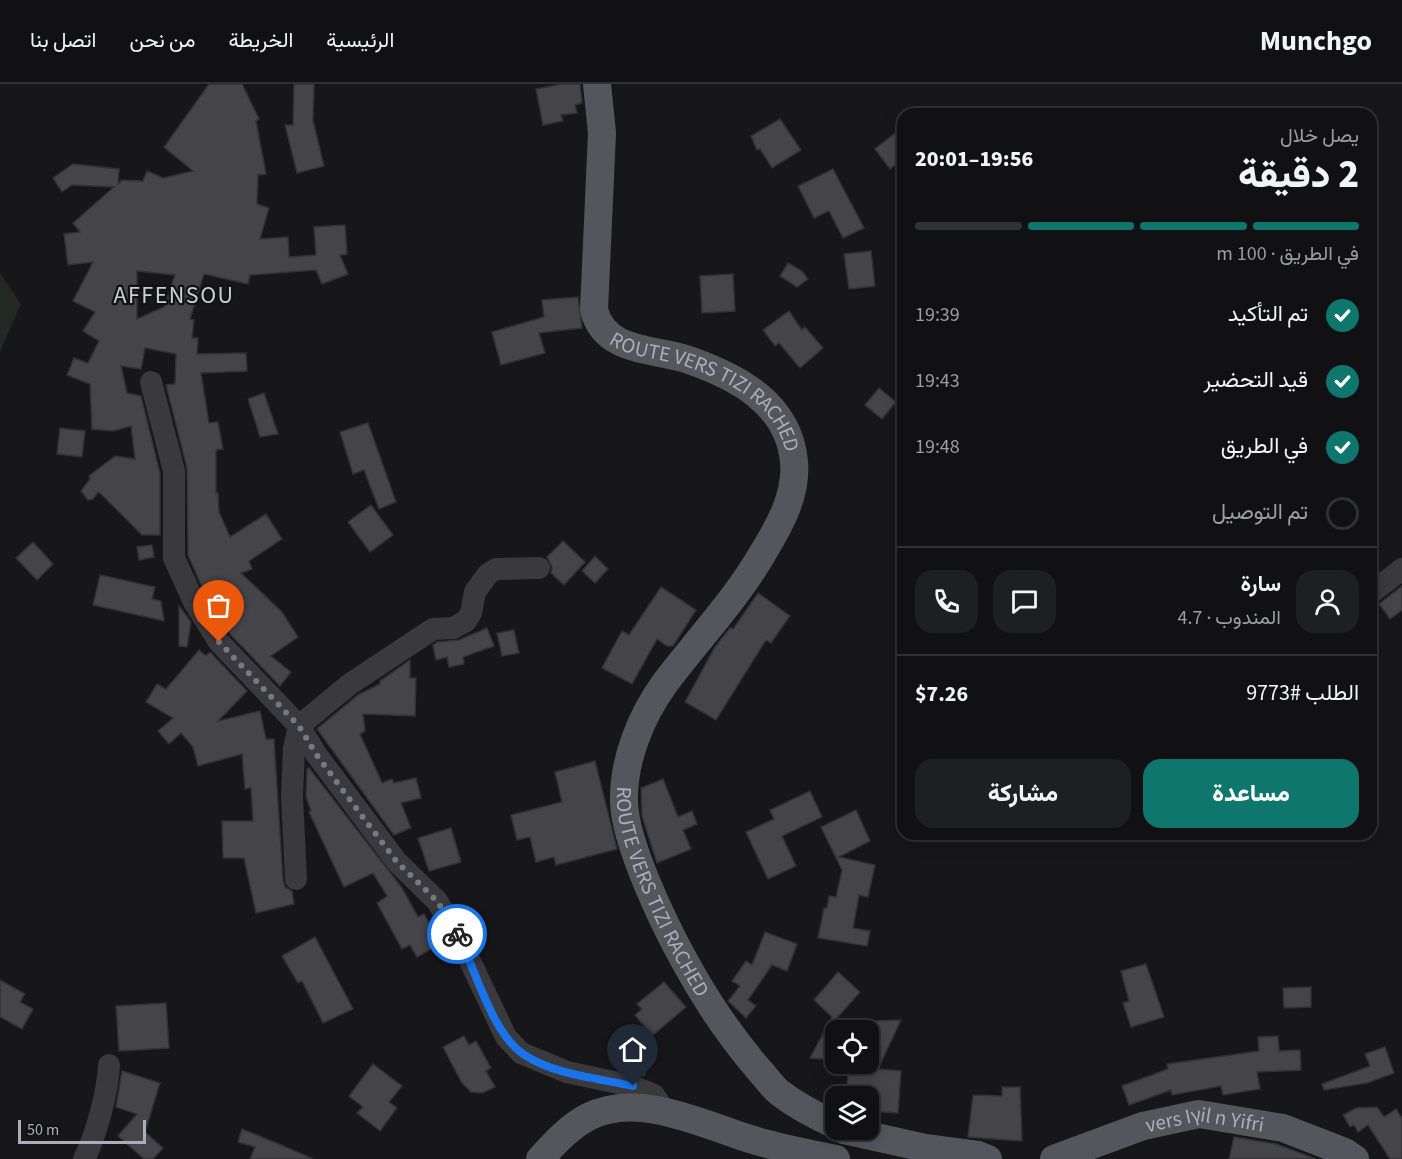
<!DOCTYPE html>
<html lang="ar">
<meta charset="utf-8">
<style>
:root{--surface:#111113;--page:#1e1f21;--text:#f1f3f6;--muted:#9c9da0;--line:#303133;--accent:#0f766e}
body{margin:0;font-family:"Source Sans 3",Vazirmatn,sans-serif;background:var(--page);color:var(--text);direction:rtl;height:100vh;display:flex;flex-direction:column;font-size:22px;white-space:nowrap}
*{box-sizing:border-box;margin:0}
p{font-size:20px;color:var(--muted)}
.icon{flex:none;width:33px;height:33px;fill:none;stroke:currentColor;stroke-width:2;stroke-linecap:round;stroke-linejoin:round}
.map{position:relative;flex:1;overflow:hidden;direction:ltr}
.details{position:absolute;left:897px;top:24px;width:480px;height:732px;display:flex;flex-direction:column;background:var(--surface);border-radius:18px;box-shadow:0 3px 15px #0003,0 0 0 2px var(--line);direction:rtl}
.details>*{flex:none}
.fabs{position:absolute;left:825px;top:936px;display:grid;gap:12px}
.fabs a{display:grid;place-items:center;width:54px;height:54px;border-radius:12px;background:var(--surface);box-shadow:0 3px 15px #0003,0 0 0 2px var(--line);font-size:30px}
.scale{position:absolute;left:18px;bottom:15px;width:128px;box-sizing:border-box;padding-left:6px;border:3px solid #abaeb8;border-top:0;font-size:16px;line-height:21px;white-space:nowrap;color:#abaeb8;-webkit-text-stroke:4px #121214;paint-order:stroke}
.pin{position:absolute;display:grid;place-items:center;width:51px;height:51px;color:#fff;margin:-62px -26px;border-radius:50% 50% 50% 0;rotate:-45deg;box-shadow:0 0 6px #0007}
.pin .icon{rotate:45deg}
.courier{position:absolute;display:grid;place-items:center;width:60px;height:60px;margin:-30px;border:4px solid #1a73e8;border-radius:50%;background:#fff;color:#222;box-shadow:0 2px 8px #0007}
.headline em{font-style:normal;font-weight:800}
.headline div{display:flex;flex-direction:column-reverse}
.headline{display:flex;align-items:center;justify-content:space-between;height:102px;padding:0 18px}
h1{font-size:39px;font-weight:800;line-height:45px}
.bar{display:grid;grid-template-columns:repeat(4,1fr);gap:9px 6px;align-content:center;height:72px;padding:0 18px}
.bar i{height:8px;border-radius:4px;background:var(--line)}
.bar .active{background:var(--accent)}
.bar p{grid-column:span 4}
.line{display:flex;align-items:center;gap:15px;padding:0 18px;border-top:2px solid var(--line)}
.line div{flex:1}
.round{display:grid;place-items:center;flex:none;width:63px;height:63px;border-radius:18px;background:var(--page)}
ol{padding:0 18px;list-style:none}
li{display:flex;align-items:center;gap:18px;height:66px}
li p{margin-inline-start:auto}
li .icon{padding:6px;border-radius:50%;background:var(--accent);color:#fff;stroke-width:4}
li:last-child{color:var(--muted)}
li i{width:33px;height:33px;border:3px solid var(--line);border-radius:50%}
.button{display:flex;gap:12px;margin-top:auto;padding:12px 18px}
.button a{flex:1;height:69px;border-radius:18px;background:var(--accent);color:#fff;font-size:24px;font-weight:800;line-height:69px;text-align:center}
.button a+a{background:var(--page);color:var(--text)}
header{display:flex;align-items:center;gap:36px;box-sizing:border-box;height:84px;padding:0 30px;background:var(--surface);border-bottom:2px solid var(--line)}
header strong{font-size:28px}
nav{display:flex;gap:33px;margin-inline-start:auto;font-size:21px}
.map>svg:first-child{display:block}
</style>
<header>
<strong>Munchgo</strong>
<nav><a>الرئيسية</a><a>الخريطة</a><a>من نحن</a><a>اتصل بنا</a></nav>
</header>
<div class="map">
<svg width="1402" height="1075" viewBox="0 0 1402 1075">
<rect width="100%" height="100%" fill="#171719"/>
<polygon fill="#222923" points="0,189 21,220 0,268"/>
<g fill="#454449" stroke="#323235" stroke-width="1.5" fill-rule="evenodd">
<path d="M209,0H242L259,35L256,37L266,90L258,91L257,120L269,124L260,155L288,153L289,173L316,171L314,143L345,141L347,170L340,171L348,190L322,200L316,186L250,191L248,200L204,190L190,235L194,236L192,254H198L197,270L246,269L247,287L201,289L209,339L218,338L223,365L216,366V409H218L219,428L230,453L266,430L282,455L249,477L252,485L241,489L282,528L298,553L271,572L291,588L280,602L230,550L206,512L188,471L187,384L166,301L175,300L176,270L145,264L141,285L121,282L127,309L141,312L160,389V451H142L101,410L98,408L93,415L88,416L81,407L90,395L89,392L115,372L135,375L131,342L113,347L92,345L90,300L67,291L74,274L88,279L99,257L83,247L95,228L73,217L93,178L68,181L64,150L80,148L73,139L114,103L72,101L62,108L53,94L73,80L119,85L118,100L122,96L143,97L147,87L163,94L193,87L164,63ZM137,187L175,191L164,223L137,235Z"/>
<polygon points="294,0 314,0 313,37 324,82 297,89 285,41 293,41"/>
<polygon points="562,0 580,0 582,19 575,21 577,29 561,31 563,37 543,41 536,5"/>
<polygon points="780,35 801,66 772,84 760,65 757,66 751,52"/>
<polygon points="895,49 903,60 903,75 890,85 875,65"/>
<polygon points="833,85 864,144 843,154 829,127 814,134 798,102"/>
<polygon points="871,167 875,202 849,205 844,170"/>
<polygon points="788,179 802,187 808,195 797,203 780,192"/>
<polygon points="733,190 735,227 702,229 700,192"/>
<polygon points="578,213 582,244 539,249 545,269 501,281 492,248 544,233 542,216"/>
<polygon points="789,227 802,246 805,243 823,264 800,284 779,259 775,262 763,246"/>
<polygon points="879,304 896,318 882,335 865,321"/>
<polygon points="264,309 278,350 260,353 248,315"/>
<polygon points="368,339 396,418 379,425 364,386 353,390 340,348"/>
<polygon points="60,344 85,347 82,373 57,370"/>
<polygon points="371,421 393,451 370,468 348,438"/>
<polygon points="563,457 585,478 564,501 551,489 552,483 547,473"/>
<polygon points="33,458 53,480 37,496 16,474"/>
<polygon points="152,461 154,473 139,476 137,463"/>
<polygon points="595,472 608,485 595,499 582,487"/>
<polygon points="100,491 155,503 152,515 161,517 164,537 93,521"/>
<polygon points="1402,502 1402,526 1390,535 1379,520"/>
<polygon points="661,503 696,526 673,562 667,562 657,555 632,600 602,584 622,547 629,551"/>
<polygon points="758,509 790,532 771,559 766,556 716,636 685,618 715,563 730,544 733,545"/>
<polygon points="179,522 191,538 187,563 179,562"/>
<polygon points="487,544 494,562 463,573 464,580 449,583 447,573 436,576 433,561 437,558 459,556"/>
<polygon points="514,546 519,569 502,572 497,549"/>
<polygon points="199,566 206,572 210,568 247,607 218,637 260,627 266,655 274,655 283,796 285,803 292,807 294,820 256,829 244,774 223,774 222,737 253,737 251,704 245,705 242,670 198,682 193,663 181,649 169,660 158,647 173,634 146,618 157,600 166,605"/>
<polygon points="410,576 410,594 416,594 415,632 363,630 365,647 360,650 382,699 392,695 394,699 416,694 421,714 401,719 411,744 394,751 317,645 358,611 380,600 380,597"/>
<polygon points="595,677 617,765 556,781 554,773 536,778 530,753 517,756 511,731 562,718 555,688"/>
<polygon points="309,684 402,804 418,833 424,830 441,860 417,873 410,861 402,865 377,819 387,812 373,789 344,803 309,728 311,727 306,713 307,685"/>
<polygon points="663,695 678,733 692,727 697,740 683,746 691,765 657,779 642,732 641,704"/>
<polygon points="810,707 822,733 782,752 796,782 768,795 746,748 774,735 770,726"/>
<polygon points="856,726 870,757 839,773 875,781 868,813 859,811 853,844 870,847 867,862 818,854 824,824 827,824 829,812 836,813 842,786 821,743"/>
<polygon points="451,744 461,778 429,787 418,754"/>
<polygon points="765,848 797,860 787,887 772,881 748,916 756,922 746,934 728,917 740,902 732,897 746,877 752,881"/>
<polygon points="315,853 353,925 323,939 302,897 298,899 282,872"/>
<polygon points="1146,880 1164,933 1131,943 1123,919 1129,917 1121,887"/>
<polygon points="838,888 860,908 836,935 836,976 810,974 832,933 814,916"/>
<polygon points="0,896 25,910 20,918 33,925 22,945 0,933"/>
<polygon points="664,898 686,923 652,952 635,931 642,925 637,920"/>
<polygon points="1311,903 1311,923 1284,924 1283,904"/>
<polygon points="166,919 169,964 119,967 116,922"/>
<polygon points="901,936 878,985 901,987 898,1029 868,1027 868,1012 846,1012 849,980 868,980 868,937"/>
<polygon points="464,952 469,961 476,957 491,984 486,987 495,1003 482,1009 471,1008 462,999 443,963"/>
<polygon points="1278,952 1279,967 1300,966 1301,986 1257,988 1260,1005 1223,1011 1221,1002 1172,1011 1171,1006 1129,1021 1122,1002 1168,985 1167,980 1259,967 1258,953"/>
<polygon points="1385,963 1394,989 1367,999 1324,1006 1322,1000 1370,982 1365,970"/>
<polygon points="636,968 652,974 644,992 628,987"/>
<polygon points="373,980 402,1002 389,1018 397,1024 380,1047 357,1029 363,1023 349,1012"/>
<polygon points="122,987 160,999 145,1048 163,1064 153,1075 144,1075 118,1052 137,1030 116,1023"/>
<polygon points="1002,1003 1020,1003 1022,1057 968,1053 973,1011 1002,1012"/>
<polygon points="1377,1023 1384,1033 1396,1025 1402,1034 1402,1075 1390,1075 1368,1041 1358,1048 1354,1041 1350,1043 1343,1031 1356,1024"/>
<polygon points="242,1045 281,1061 313,1075 250,1075 255,1063 238,1058"/>
<polygon points="1234,1053 1276,1060 1316,1075 1229,1075"/>
</g>
<g fill="none" stroke-linecap="round" stroke-linejoin="round">
<g stroke="#39393e" stroke-width="22">
<polyline points="151,298 174,387 174,474 194,518 219,558 299,642 316,670 397,778 437,817 459,854 506,953 521,969 567,988 632,1002 654,1011 666,1029"/>
<polyline points="1371,509 1402,485"/>
<polyline points="296,795 292,713 294,664 299,642 350,600 433,545 453,544 466,537 471,529 475,508 488,490 496,485 539,484"/>
<path d="M84,1075C96,1052 108,1007 109,981"/>
</g>
<g stroke="#55565c" stroke-width="28">
<path id="s1" d="M597,0L602,49L594,226C605,269 653,264 686,275C736,292 789,319 794,378C797,410 780,441 764,467C736,516 698,555 665,599C641,632 623,676 624,718C625,759 664,840 684,876C705,915 730,952 759,986C766,993 772,1003 780,1009C797,1022 816,1032 836,1041"/>
<polyline points="844,1046 925,1064 978,1071 988,1075"/>
<path d="M540,1075C554,1060 569,1043 588,1033C641,1006 709,1044 760,1058C785,1065 811,1070 836,1075"/>
<path id="s2" d="M1054,1075L1143,1042L1199,1030L1283,1044L1345,1068L1355,1075"/>
</g>
</g>
<g fill="none" stroke-linecap="round" stroke-linejoin="round">
<polyline stroke="#777980" stroke-width="6" stroke-dasharray="0 10.8" points="219,558 299,642 316,670 362,732 397,778 437,817 457,850"/>
<path stroke="#1a73e8" stroke-width="8" d="M457,850C476,885 491,948 523,970C554,991 597,994 633,1002"/>
</g>
<g text-anchor="middle" dominant-baseline="central" stroke-width="4.5" stroke-linejoin="round" paint-order="stroke">
<g font-size="21" fill="#abaeb8" stroke="#121214">
<text stroke="none"><textPath href="#s1" startOffset="372">ROUTE VERS TIZI RACHED</textPath></text>
<text stroke="none"><textPath href="#s1" startOffset="982">ROUTE VERS TIZI RACHED</textPath></text>
<text stroke="none"><textPath href="#s2" startOffset="158">vers Iγil n Yifri</textPath></text>
</g>
<g font-size="24" letter-spacing="1.5" fill="#cbcdd4" stroke="#121214">
<text x="174" y="211">AFFENSOU</text>
</g>
</g>
</svg>
<div class="fabs">
<a><svg class="icon" aria-label="locate" viewBox="0 0 24 24"><circle cx="12" cy="12" r="6"/><path d="M12 2v4M12 18v4M2 12h4M18 12h4"/></svg></a>
<a><svg class="icon" aria-label="layers" viewBox="0 0 24 24"><path d="M12 4l9 5-9 5-9-5zM3 14l9 5 9-5"/></svg></a>
</div>
<div class="scale">50 m</div>
<div class="pin" style="left:219px;top:558px;background:#ea580c"><svg class="icon" aria-label="bag" viewBox="0 0 24 24"><path d="M5 8h14l-1 12H6zM9 8a3 3 0 0 1 6 0"/></svg></div>
<div class="pin" style="left:633px;top:1002px;background:#1f2937"><svg class="icon" aria-label="home" viewBox="0 0 24 24"><path d="M3 11l9-7 9 7M6 9v11h12V9"/></svg></div>
<div class="courier" style="left:457px;top:850px"><svg class="icon" aria-label="bike" viewBox="0 0 24 24"><circle cx="6" cy="16" r="4"/><circle cx="18" cy="16" r="4"/><path d="M6 16l4-8h5l3 8M10 8l3 8H6M13 5h3"/></svg></div>
<section class="details">
<div class="headline"><div><h1>2 دقيقة</h1><p>يصل خلال</p></div><em>19:56–20:01</em></div>
<div class="bar"><i class="active"></i><i class="active"></i><i class="active"></i><i></i><p>في الطريق · 100 m</p></div>
<ol>
<li><svg class="icon" aria-label="check" viewBox="0 0 24 24"><path d="M5 12l5 5 9-10"/></svg>تم التأكيد<p>19:39</p></li>
<li><svg class="icon" aria-label="check" viewBox="0 0 24 24"><path d="M5 12l5 5 9-10"/></svg>قيد التحضير<p>19:43</p></li>
<li><svg class="icon" aria-label="check" viewBox="0 0 24 24"><path d="M5 12l5 5 9-10"/></svg>في الطريق<p>19:48</p></li>
<li><i></i>تم التوصيل</li>
</ol>
<div class="line" style="height:108px"><a class="round"><svg class="icon" aria-label="person" viewBox="0 0 24 24"><circle cx="12" cy="8" r="4"/><path d="M4 21q1-7 8-7t8 7"/></svg></a><div><b>سارة</b><p>المندوب · 4.7</p></div><a class="round"><svg class="icon" aria-label="chat" viewBox="0 0 24 24"><path d="M4 5h16v11H9l-5 4z"/></svg></a><a class="round"><svg class="icon" aria-label="phone" viewBox="0 0 24 24"><path d="M5 4h4l2 5-3 2q2 4 5 5l2-3 5 2v4C11 20 4 13 5 4z"/></svg></a></div>
<div class="line" style="height:78px"><div>الطلب #9773</div><b>$7.26</b></div>
<div class="button"><a>مساعدة</a><a>مشاركة</a></div>
</section>
</div>
